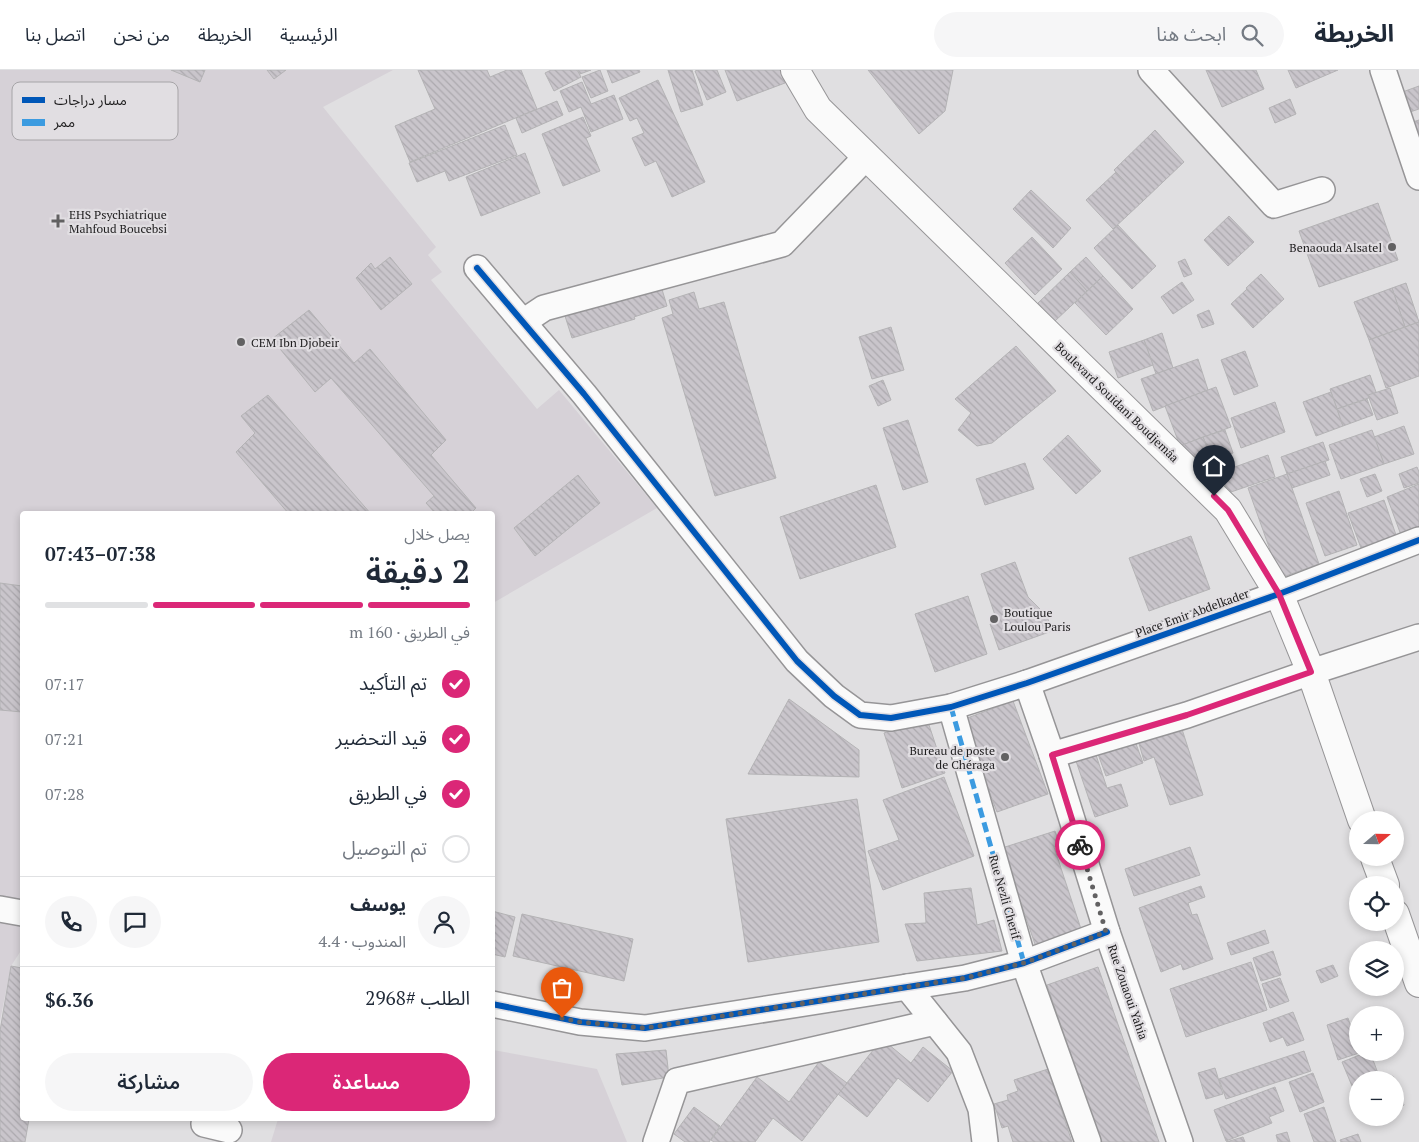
<!DOCTYPE html>
<html lang="ar">
<meta charset="utf-8">
<style>
:root{--surface:#fff;--page:#f6f6f7;--text:#1f2937;--muted:#747a83;--line:#e0e1e3;--accent:#db2777}
body{margin:0;font-family:"PT Serif","Noto Sans Arabic",serif;background:var(--page);color:var(--text);direction:rtl;height:100vh;display:flex;flex-direction:column;font-size:19px;white-space:nowrap}
*{box-sizing:border-box;margin:0}
p{font-size:16px;color:var(--muted)}
.icon{flex:none;width:28px;height:28px;fill:none;stroke:currentColor;stroke-width:2;stroke-linecap:round;stroke-linejoin:round}
.map{position:relative;flex:1;overflow:hidden;direction:ltr}
.details{position:absolute;left:20px;top:441px;width:475px;height:610px;display:flex;flex-direction:column;background:var(--surface);border-radius:5px;box-shadow:0 2px 8px #0003;direction:rtl}
.details>*{flex:none}
.needle{width:32px;rotate:70deg}
.tools{position:absolute;left:1349px;top:741px;display:grid;gap:10px}
.tools a{display:grid;place-items:center;width:55px;height:55px;border-radius:50%;background:var(--surface);box-shadow:0 2px 8px #0003;font-size:25px}
.pin{position:absolute;display:grid;place-items:center;width:42px;height:42px;color:#fff;margin:-51px -21px;border-radius:50% 50% 50% 0;rotate:-45deg;box-shadow:0 0 5px #0007}
.pin .icon{rotate:45deg}
.courier{position:absolute;display:grid;place-items:center;width:50px;height:50px;margin:-25px;border:4px solid #db2777;border-radius:50%;background:#fff;color:#222;box-shadow:0 1px 6px #0007}
.head em{font-style:normal;font-weight:600}
.head div{display:flex;flex-direction:column-reverse}
.head{display:flex;align-items:center;justify-content:space-between;height:85px;padding:0 25px}
h1{font-size:32px;font-weight:600;line-height:38px}
.bar{display:grid;grid-template-columns:repeat(4,1fr);gap:8px 5px;align-content:center;height:60px;padding:0 25px}
.bar i{height:6px;border-radius:4px;background:var(--line)}
.bar .on{background:var(--accent)}
.bar p{grid-column:span 4}
.line{display:flex;align-items:center;gap:12px;padding:0 25px;border-top:1px solid var(--line)}
.line div{flex:1}
.round{display:grid;place-items:center;flex:none;width:52px;height:52px;border-radius:26px;background:var(--page)}
ol{padding:0 25px;list-style:none}
li{display:flex;align-items:center;gap:15px;height:55px}
li p{margin-inline-start:auto}
li .icon{padding:5px;border-radius:50%;background:var(--accent);color:#fff;stroke-width:4}
li:last-child{color:var(--muted)}
li i{width:28px;height:28px;border:2px solid var(--line);border-radius:50%}
.cta{display:flex;gap:10px;margin-top:auto;padding:10px 25px}
.cta a{flex:1;height:58px;border-radius:30px;background:var(--accent);color:#fff;font-size:20px;font-weight:600;line-height:58px;text-align:center}
.cta a+a{background:var(--page);color:var(--text)}
header{display:flex;align-items:center;gap:30px;box-sizing:border-box;height:70px;padding:0 25px;background:var(--surface);border-bottom:1px solid var(--line)}
header strong{font-size:24px}
nav{display:flex;gap:28px;margin-inline-start:auto;font-size:18px}
.search{width:350px;height:45px;background:var(--page);display:flex;align-items:center;gap:12px;box-sizing:border-box;padding:0 18px;border-radius:28px;color:var(--muted);font-size:19px}
.map>svg:first-child{display:block}
</style>
<header>
<strong>الخريطة</strong>
<div class="search"><svg class="icon" aria-label="search" viewBox="0 0 24 24"><circle cx="10" cy="10" r="6"/><path d="M15 15l6 6"/></svg>ابحث هنا</div>
<nav><a>الرئيسية</a><a>الخريطة</a><a>من نحن</a><a>اتصل بنا</a></nav>
</header>
<div class="map">
<svg width="1419" height="1072" viewBox="0 0 1419 1072">
<defs>
<pattern id="building-back-hatch" width="6" height="6" patternUnits="userSpaceOnUse" patternTransform="scale(1.25)"><rect width="6" height="6" fill="#c9c5cb"/><path d="M-1 5l2 2M0 0l6 6M5-1l2 2" fill="none" stroke="#aca9ae"/></pattern>
</defs>
<rect width="100%" height="100%" fill="#e0dfe1"/>
<g fill="#d6d1d7">
<polygon points="0,0 393,0 323,37 436,177 428,185 442,202 431,210 537,339 559,320 657,438 493,533 492,444 22,444 22,879 11,896 0,951"/>
<polygon points="493,980 597,999 627,1072 271,1072 278,1049 492,1049"/>
</g>
<g fill="url(#building-back-hatch)" stroke="#b4b3b5">
<polygon points="171,0 205,0 200,12"/>
<polygon points="267,0 286,0 274,9"/>
<polygon points="418,0 487,0 490,7 507,0 521,0 537,39 410,92 395,56 435,39"/>
<polygon points="551,0 577,0 581,7 554,21 545,3"/>
<polygon points="578,0 591,0 580,4"/>
<polygon points="600,0 608,21 591,28 582,7"/>
<polygon points="607,0 639,0 640,2 612,13"/>
<polygon points="668,0 692,0 703,35 681,42"/>
<polygon points="698,0 717,0 726,22 707,30 695,1"/>
<polygon points="725,0 780,0 785,13 737,31"/>
<polygon points="868,0 953,0 945,41 919,64"/>
<polygon points="1206,0 1256,0 1264,19 1222,37"/>
<polygon points="1288,0 1338,0 1296,18"/>
<polygon points="658,10 705,112 672,127 656,91 645,96 632,68 644,63 637,48 630,51 619,28"/>
<polygon points="582,12 591,34 614,25 623,49 591,62 581,37 569,42 560,21"/>
<polygon points="1419,16 1419,39 1404,44 1397,24"/>
<polygon points="1290,29 1296,44 1275,53 1269,38"/>
<polygon points="557,31 563,45 522,63 516,48"/>
<polygon points="583,47 591,66 586,68 600,101 563,116 542,64"/>
<polygon points="1419,50 1419,70 1406,54"/>
<polygon points="505,55 517,85 449,111 445,101 417,112 409,93"/>
<polygon points="1155,60 1184,92 1143,131 1114,100"/>
<polygon points="525,83 540,123 481,146 466,107"/>
<polygon points="1116,102 1143,131 1113,159 1086,130"/>
<polygon points="1031,120 1071,158 1053,178 1013,139"/>
<polygon points="1378,133 1398,190 1319,217 1299,161"/>
<polygon points="1229,146 1254,172 1228,196 1204,170"/>
<polygon points="1118,155 1156,196 1132,219 1094,178"/>
<polygon points="1032,167 1062,199 1035,225 1005,193"/>
<polygon points="390,187 412,214 381,240 356,208 371,193 375,199"/>
<polygon points="1086,187 1103,206 1087,221 1070,202"/>
<polygon points="1185,189 1192,204 1184,207 1178,192"/>
<polygon points="1070,202 1087,221 1055,251 1038,233"/>
<polygon points="1261,204 1284,229 1269,243 1246,218"/>
<polygon points="1103,206 1133,239 1106,265 1075,233"/>
<polygon points="1182,212 1194,230 1173,244 1161,227"/>
<polygon points="1406,213 1419,252 1405,257 1392,218"/>
<polygon points="661,216 667,236 634,247 635,249 572,268 565,246"/>
<polygon points="1392,218 1405,257 1369,270 1354,232"/>
<polygon points="1247,219 1269,243 1253,258 1231,234"/>
<polygon points="694,222 699,239 724,232 776,408 715,426 662,248 673,244 669,230"/>
<polygon points="309,240 354,293 370,279 446,370 431,385 476,438 470,444 436,444 426,433 434,426 331,308 315,322 272,269"/>
<polygon points="1209,240 1214,254 1202,258 1197,245"/>
<polygon points="1419,252 1419,306 1386,318 1369,270"/>
<polygon points="891,257 904,300 872,309 859,267"/>
<polygon points="1162,263 1173,298 1156,304 1144,270"/>
<polygon points="1144,270 1153,295 1118,308 1109,282"/>
<polygon points="1016,276 1056,321 992,373 977,376 958,360 971,343 955,329"/>
<polygon points="1245,281 1258,316 1234,325 1221,290"/>
<polygon points="1198,289 1208,320 1153,341 1141,309"/>
<polygon points="1370,305 1377,325 1337,339 1330,319"/>
<polygon points="883,310 891,330 878,336 869,316"/>
<polygon points="1216,317 1231,357 1180,376 1165,336"/>
<polygon points="1390,318 1398,343 1377,350 1368,325"/>
<polygon points="1331,322 1343,356 1316,366 1303,332"/>
<polygon points="268,325 371,444 289,444 236,382 255,363 241,346"/>
<polygon points="1367,329 1373,345 1343,356 1337,339"/>
<polygon points="1275,332 1285,362 1241,378 1231,348"/>
<polygon points="908,350 928,412 903,420 883,358"/>
<polygon points="1404,356 1414,384 1384,394 1374,367"/>
<polygon points="1225,360 1233,383 1212,390 1203,367"/>
<polygon points="1372,360 1384,394 1341,409 1329,375"/>
<polygon points="1068,365 1101,401 1076,424 1043,389"/>
<polygon points="1203,367 1212,390 1188,399 1180,376"/>
<polygon points="1323,372 1329,390 1287,404 1281,387"/>
<polygon points="1268,385 1275,407 1228,423 1221,402"/>
<polygon points="1325,391 1330,405 1292,418 1287,404"/>
<polygon points="1025,393 1034,419 985,435 976,409"/>
<polygon points="1417,397 1419,402 1419,413 1404,418 1399,404"/>
<polygon points="1287,404 1319,494 1280,508 1248,418"/>
<polygon points="1375,404 1382,421 1367,427 1360,409"/>
<polygon points="578,405 600,433 535,486 514,458"/>
<polygon points="1419,414 1419,459 1401,465 1387,427"/>
<polygon points="876,415 896,477 800,509 780,447"/>
<polygon points="1339,421 1357,475 1325,486 1306,433"/>
<polygon points="1384,430 1396,465 1361,478 1348,443"/>
<polygon points="1191,466 1210,519 1149,541 1129,488"/>
<polygon points="1015,492 1028,527 1047,546 1052,561 999,580 990,554 997,551 981,504"/>
<polygon points="0,513 22,516 22,642 0,640"/>
<polygon points="968,526 987,584 935,602 915,544"/>
<polygon points="789,629 859,680 859,707 748,704"/>
<polygon points="1013,631 1048,724 997,742 962,650"/>
<polygon points="927,649 945,703 902,718 884,663"/>
<polygon points="1181,656 1203,725 1170,735 1154,687 1144,691 1138,670"/>
<polygon points="1135,671 1143,693 1106,706 1098,684"/>
<polygon points="1096,685 1107,718 1121,714 1128,736 1095,747 1076,691"/>
<polygon points="944,707 974,786 883,820 868,781 899,770 883,730"/>
<polygon points="857,729 879,872 748,892 726,749"/>
<polygon points="1055,761 1060,775 1054,777 1083,865 1037,880 1002,778"/>
<polygon points="1190,777 1200,805 1134,826 1125,799"/>
<polygon points="1201,816 1205,827 1188,833 1192,845 1197,844 1213,889 1183,900 1181,894 1161,902 1139,838"/>
<polygon points="971,818 977,855 994,850 1002,881 917,891 905,854 926,853 924,823"/>
<polygon points="492,841 515,847 505,887 492,884"/>
<polygon points="522,844 633,869 624,911 513,886"/>
<polygon points="1265,860 1269,873 1231,885 1227,873"/>
<polygon points="1273,881 1281,905 1261,911 1253,888"/>
<polygon points="1251,892 1267,940 1186,967 1170,919"/>
<polygon points="1333,895 1338,906 1321,913 1316,901"/>
<polygon points="11,896 22,898 22,1049 29,1049 25,1072 0,1072 0,961"/>
<polygon points="1098,897 1159,1072 1101,1072 1047,915"/>
<polygon points="1280,908 1289,931 1270,938 1262,914"/>
<polygon points="1293,942 1304,970 1287,976 1283,967 1270,972 1263,953"/>
<polygon points="1348,948 1355,969 1358,968 1358,982 1362,982 1338,990 1327,955"/>
<polygon points="882,969 911,993 923,977 953,1001 928,1032 898,1008 867,1047 838,1024"/>
<polygon points="666,980 669,1007 622,1015 616,984"/>
<polygon points="1304,981 1311,1001 1226,1029 1219,1009"/>
<polygon points="1367,982 1370,982 1379,1006 1368,1010 1358,1010 1358,1014 1352,1016 1342,992"/>
<polygon points="819,992 847,1013 802,1071 773,1048 755,1072 714,1072 711,1070 757,1007 789,1032"/>
<polygon points="1215,998 1223,1024 1206,1029 1198,1003"/>
<polygon points="1048,999 1072,1072 1013,1072 1008,1056 1002,1058 994,1034 1008,1030 1007,1025 1018,1021 1014,1010"/>
<polygon points="1313,1003 1324,1032 1300,1042 1289,1012"/>
<polygon points="1393,1006 1395,1010 1383,1010"/>
<polygon points="1395,1011 1404,1035 1395,1039"/>
<polygon points="1275,1017 1284,1041 1269,1047 1272,1053 1226,1071 1214,1040"/>
<polygon points="694,1037 720,1056 709,1072 685,1072 674,1064"/>
<polygon points="1324,1037 1336,1072 1314,1072 1304,1044"/>
<polygon points="1287,1062 1290,1072 1278,1072 1276,1065"/>
<polygon points="1358,1064 1361,1072 1341,1072 1340,1070"/>
<polygon points="1243,1067 1245,1072 1226,1072"/>
</g>
<g fill="none" stroke-linecap="round" stroke-linejoin="round">
<g stroke="#969597" stroke-width="28">
<g id="minor">
<polyline points="1151,0 1274,135 1322,120"/>
<polyline points="1383,0 1419,107"/>
<polyline points="477,198 584,324 797,591 834,626 860,645 891,648 951,637 1027,613 1279,524 1419,470"/>
<polyline points="523,252 544,238 782,174 867,86"/>
<polyline points="1027,613 1052,685 1107,862 1180,1072"/>
<polyline points="951,637 1024,893 1088,1072"/>
<polyline points="1052,685 1187,645 1311,602 1419,567"/>
<polyline points="0,839 22,843"/>
<polyline points="907,917 959,982 981,1039 985,1072"/>
<polyline points="492,934 580,952 645,958 965,908 1024,893 1107,862"/>
<polyline points="204,1054 229,1060"/>
<polyline points="656,1072 677,1011 935,952"/>
</g>
</g>
<g stroke="#969597" stroke-width="30">
<g id="major">
<polyline points="795,0 818,39 1228,440 1279,524 1311,602 1362,750"/>
<polyline points="1375,788 1385,815"/>
<polyline points="1395,844 1419,913"/>
</g>
</g>
<use href="#minor" stroke="#fafafa" stroke-width="25"/>
<use href="#major" stroke="#fafafa" stroke-width="28"/>
<polyline stroke="#3c9be0" stroke-width="5" stroke-dasharray="10 5" stroke-linecap="butt" points="951,637 1024,893"/>
<g stroke="#e1dee2" stroke-width="9">
<g id="cycleway">
<polyline points="477,198 584,324 797,591 834,626 860,645 891,648 951,637 1027,613 1279,524 1419,470"/>
<polyline points="492,934 580,952 645,958 965,908 1024,893 1107,862"/>
</g>
</g>
<use href="#cycleway" stroke="#0057b8" stroke-width="6"/>
</g>
<g fill="none" stroke-linecap="round" stroke-linejoin="round">
<polyline stroke="#626162" stroke-width="5" stroke-dasharray="0 9" points="562,948 580,952 645,958 965,908 1024,893 1106,862 1080,775"/>
<polyline stroke="#db2777" stroke-width="6" points="1080,775 1052,685 1187,645 1311,602 1279,524 1228,440 1214,426"/>
</g>
<g fill="#626162" stroke="#e1dee2" stroke-width="2">
<path d="M55.5 143.5h5v5h5v5h-5v5h-5v-5h-5v-5h5z"/>
<circle cx="1392" cy="177" r="5"/>
<circle cx="241" cy="272" r="5"/>
<circle cx="994" cy="549" r="5"/>
<circle cx="1005" cy="687" r="5"/>
</g>
<g text-anchor="middle" dominant-baseline="central" stroke-width="4.5" stroke-linejoin="round" paint-order="stroke">
<g font-size="12" fill="#1e1d1e" stroke="#e1dee2" text-anchor="start">
<text x="69" y="144">EHS Psychiatrique<tspan x="69" dy="14">Mahfoud Boucebsi</tspan></text>
<text x="1382" y="177" text-anchor="end">Benaouda Alsatel</text>
<text x="251" y="272">CEM Ibn Djobeir</text>
<text x="1004" y="542">Boutique<tspan x="1004" dy="14">Loulou Paris</tspan></text>
<text x="995" y="680" text-anchor="end">Bureau de poste<tspan x="995" dy="14">de Chéraga</tspan></text>
</g>
<g font-size="12" fill="#1e1d1e" stroke="#e1dee2">
<text transform="translate(1117 332) rotate(44)">Boulevard Souidani Boudjemâa</text>
<text transform="translate(1192 543) rotate(-20)">Place Emir Abdelkader</text>
<text transform="translate(1005 827) rotate(74)">Rue Nezli Cherif</text>
<text transform="translate(1128 922) rotate(71)">Rue Zouaoui Yahia</text>
</g>
</g>
<rect x="12" y="12" width="166" height="58" rx="8" fill="#e1dee2" stroke="#a6a4a7" stroke-width="1"/>
<rect x="22" y="27" width="23" height="6" fill="#0057b8"/>
<rect x="22" y="49" width="23" height="7" fill="#3c9be0"/>
<g font-size="14" fill="#1e1d1e">
<text x="54" y="35">مسار دراجات</text>
<text x="54" y="57">ممر</text>
</g>
</svg>
<div class="tools">
<a><svg class="needle" viewBox="-14 -14 28 28"><path d="M0-13l5 13h-10z" fill="#e53935"/><path d="M0 13l5-13h-10z" fill="#747a83"/></svg></a>
<a><svg class="icon" aria-label="locate" viewBox="0 0 24 24"><circle cx="12" cy="12" r="6"/><path d="M12 2v4M12 18v4M2 12h4M18 12h4"/></svg></a>
<a><svg class="icon" aria-label="layers" viewBox="0 0 24 24"><path d="M12 4l9 5-9 5-9-5zM3 14l9 5 9-5"/></svg></a>
<a>+</a>
<a>−</a>
</div>
<div class="pin" style="left:562px;top:948px;background:#ea580c"><svg class="icon" aria-label="bag" viewBox="0 0 24 24"><path d="M5 8h14l-1 12H6zM9 8a3 3 0 0 1 6 0"/></svg></div>
<div class="pin" style="left:1214px;top:426px;background:#1f2937"><svg class="icon" aria-label="home" viewBox="0 0 24 24"><path d="M3 11l9-7 9 7M6 9v11h12V9"/></svg></div>
<div class="courier" style="left:1080px;top:775px"><svg class="icon" aria-label="bike" viewBox="0 0 24 24"><circle cx="6" cy="16" r="4"/><circle cx="18" cy="16" r="4"/><path d="M6 16l4-8h5l3 8M10 8l3 8H6M13 5h3"/></svg></div>
<section class="details">
<div class="head"><div><h1>2 دقيقة</h1><p>يصل خلال</p></div><em>07:38–07:43</em></div>
<div class="bar"><i class="on"></i><i class="on"></i><i class="on"></i><i></i><p>في الطريق · 160 m</p></div>
<ol>
<li><svg class="icon" aria-label="check" viewBox="0 0 24 24"><path d="M5 12l5 5 9-10"/></svg>تم التأكيد<p>07:17</p></li>
<li><svg class="icon" aria-label="check" viewBox="0 0 24 24"><path d="M5 12l5 5 9-10"/></svg>قيد التحضير<p>07:21</p></li>
<li><svg class="icon" aria-label="check" viewBox="0 0 24 24"><path d="M5 12l5 5 9-10"/></svg>في الطريق<p>07:28</p></li>
<li><i></i>تم التوصيل</li>
</ol>
<div class="line" style="height:90px"><a class="round"><svg class="icon" aria-label="person" viewBox="0 0 24 24"><circle cx="12" cy="8" r="4"/><path d="M4 21q1-7 8-7t8 7"/></svg></a><div><b>يوسف</b><p>المندوب · 4.4</p></div><a class="round"><svg class="icon" aria-label="chat" viewBox="0 0 24 24"><path d="M4 5h16v11H9l-5 4z"/></svg></a><a class="round"><svg class="icon" aria-label="phone" viewBox="0 0 24 24"><path d="M5 4h4l2 5-3 2q2 4 5 5l2-3 5 2v4C11 20 4 13 5 4z"/></svg></a></div>
<div class="line" style="height:65px"><div>الطلب #2968</div><b>$6.36</b></div>
<div class="cta"><a>مساعدة</a><a>مشاركة</a></div>
</section>
</div>
